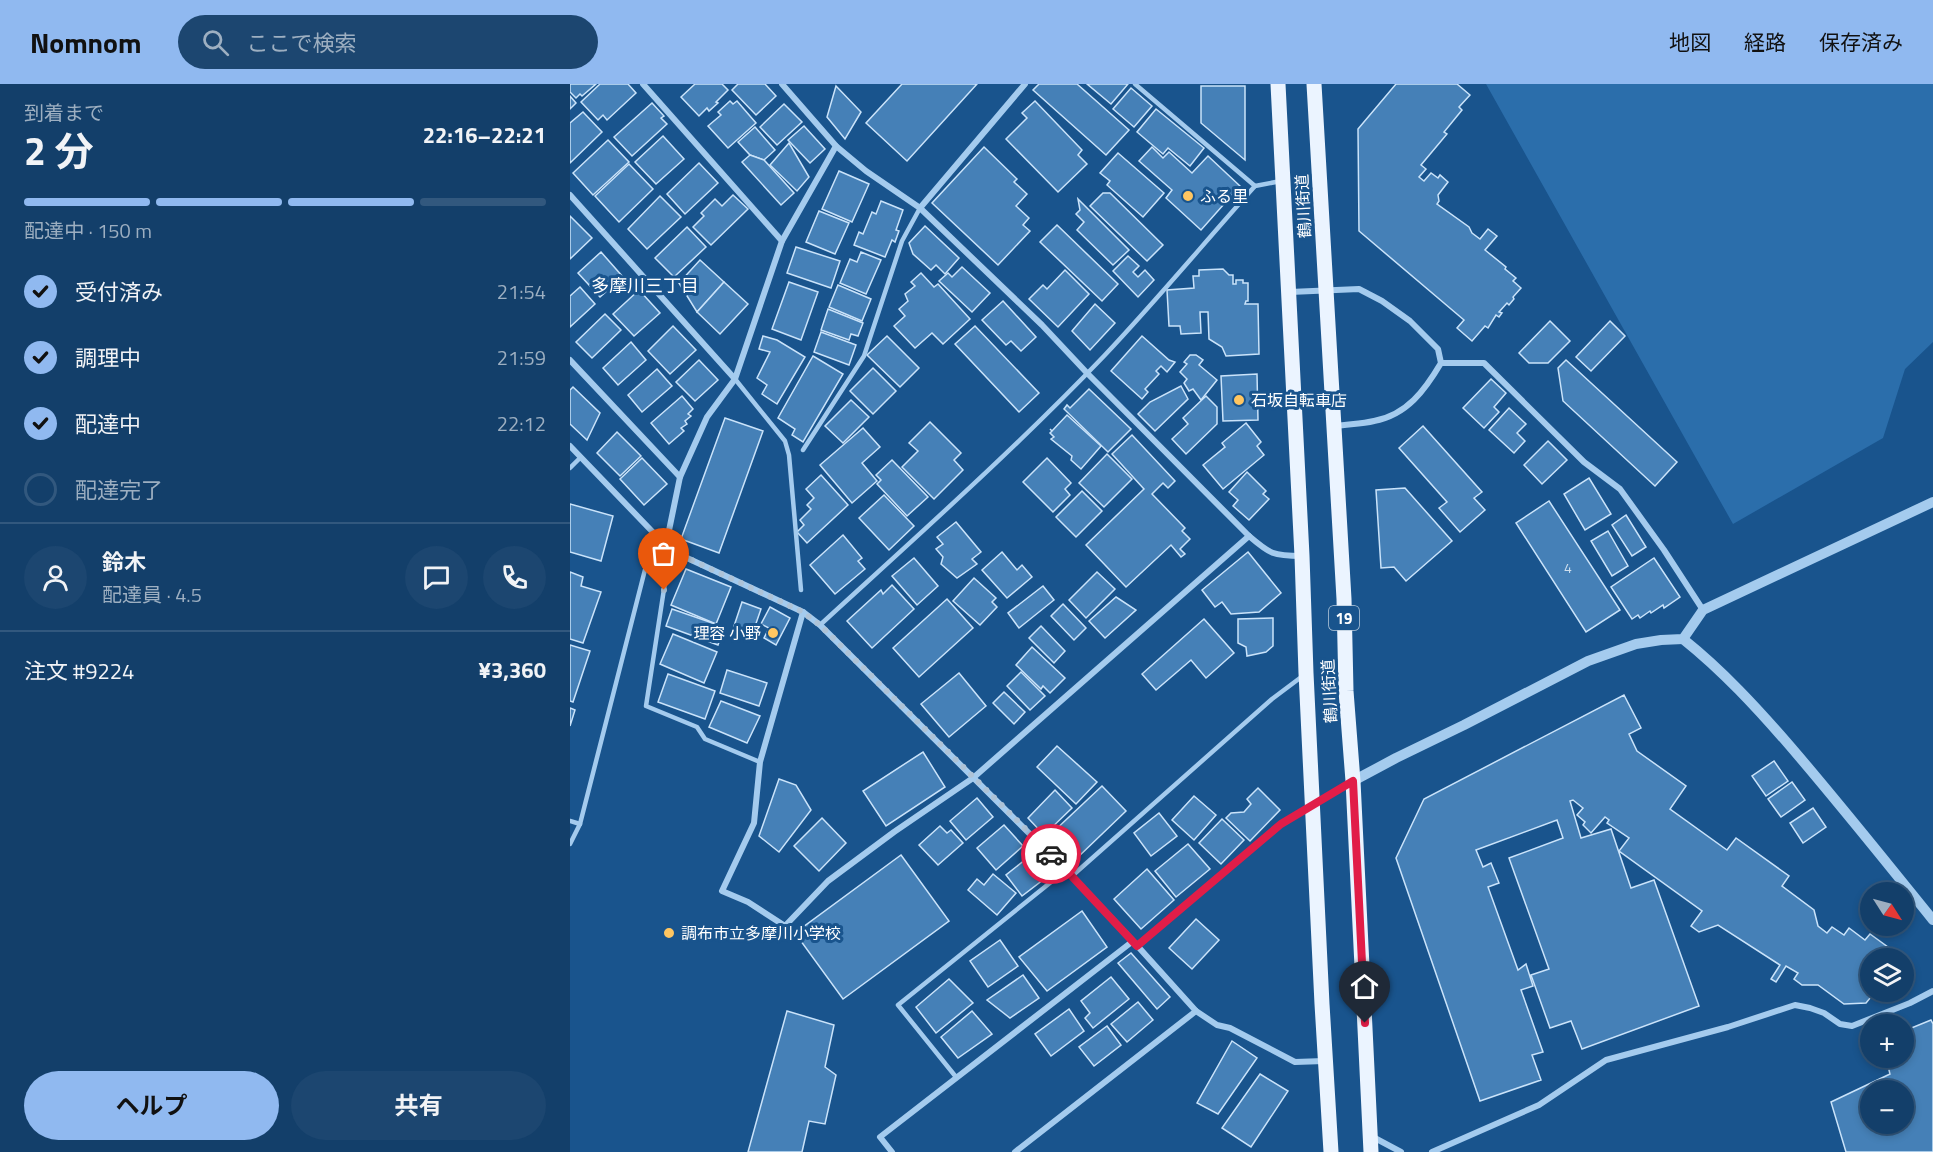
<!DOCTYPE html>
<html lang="ja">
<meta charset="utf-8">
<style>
:root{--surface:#133f6a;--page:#1c4670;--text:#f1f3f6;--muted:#9dafc1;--line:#32587e;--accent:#90b9f0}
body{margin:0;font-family:"Titillium Web","Noto Sans JP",sans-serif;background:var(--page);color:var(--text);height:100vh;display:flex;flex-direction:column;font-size:22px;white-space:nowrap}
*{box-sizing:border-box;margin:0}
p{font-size:20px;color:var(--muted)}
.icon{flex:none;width:33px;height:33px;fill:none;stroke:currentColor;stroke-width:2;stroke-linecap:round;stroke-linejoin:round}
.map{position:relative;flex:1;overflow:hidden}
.side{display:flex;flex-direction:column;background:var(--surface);width:570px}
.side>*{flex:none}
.needle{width:39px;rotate:126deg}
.buttons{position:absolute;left:1290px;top:798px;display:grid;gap:12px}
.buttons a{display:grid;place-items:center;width:54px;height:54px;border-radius:50%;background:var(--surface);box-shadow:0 3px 9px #0003,0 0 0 2px var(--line);font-size:30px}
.pin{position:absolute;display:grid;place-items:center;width:51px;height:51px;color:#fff;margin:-62px -26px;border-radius:50% 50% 50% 0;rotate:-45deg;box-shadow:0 0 6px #0007}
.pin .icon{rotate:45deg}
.courier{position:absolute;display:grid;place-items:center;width:60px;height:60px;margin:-30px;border:4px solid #e11d48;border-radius:50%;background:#fff;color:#222;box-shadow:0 2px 8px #0007}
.headline em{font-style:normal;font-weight:700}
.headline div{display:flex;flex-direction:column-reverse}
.headline{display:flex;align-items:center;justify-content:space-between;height:102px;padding:0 24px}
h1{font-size:39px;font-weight:700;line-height:45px}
.bar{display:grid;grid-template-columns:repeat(4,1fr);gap:9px 6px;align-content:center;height:72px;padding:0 24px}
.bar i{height:8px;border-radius:4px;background:var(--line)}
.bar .on{background:var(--accent)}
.bar p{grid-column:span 4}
.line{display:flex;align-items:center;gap:15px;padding:0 24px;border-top:2px solid var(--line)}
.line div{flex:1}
.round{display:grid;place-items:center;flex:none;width:63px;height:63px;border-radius:32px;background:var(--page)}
ol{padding:0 24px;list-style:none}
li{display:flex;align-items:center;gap:18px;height:66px}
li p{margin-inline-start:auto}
li .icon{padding:6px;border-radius:50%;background:var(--accent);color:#111;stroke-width:4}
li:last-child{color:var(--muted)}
li i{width:33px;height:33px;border:3px solid var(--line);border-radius:50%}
.action{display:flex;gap:12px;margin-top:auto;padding:12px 24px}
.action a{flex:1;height:69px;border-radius:36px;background:var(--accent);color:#111;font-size:24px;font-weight:700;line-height:69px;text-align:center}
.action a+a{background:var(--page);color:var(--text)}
header{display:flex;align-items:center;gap:36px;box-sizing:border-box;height:84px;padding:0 30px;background:var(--accent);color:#111}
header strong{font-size:28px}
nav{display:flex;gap:33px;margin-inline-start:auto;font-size:21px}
.search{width:420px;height:54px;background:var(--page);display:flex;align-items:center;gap:15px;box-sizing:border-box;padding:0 21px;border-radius:33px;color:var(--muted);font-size:22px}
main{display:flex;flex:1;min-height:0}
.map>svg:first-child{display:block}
</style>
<header>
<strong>Nomnom</strong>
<div class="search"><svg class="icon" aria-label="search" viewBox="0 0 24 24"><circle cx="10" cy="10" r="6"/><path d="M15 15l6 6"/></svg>ここで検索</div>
<nav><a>地図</a><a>経路</a><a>保存済み</a></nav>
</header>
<main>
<section class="side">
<div class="headline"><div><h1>2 分</h1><p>到着まで</p></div><em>22:16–22:21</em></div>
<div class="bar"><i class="on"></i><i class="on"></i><i class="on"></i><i></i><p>配達中 · 150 m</p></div>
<ol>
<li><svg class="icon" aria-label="check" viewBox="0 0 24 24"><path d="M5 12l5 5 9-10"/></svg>受付済み<p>21:54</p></li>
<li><svg class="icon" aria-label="check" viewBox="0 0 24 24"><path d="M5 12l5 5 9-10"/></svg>調理中<p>21:59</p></li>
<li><svg class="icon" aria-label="check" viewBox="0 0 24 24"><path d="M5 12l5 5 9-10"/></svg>配達中<p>22:12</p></li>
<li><i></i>配達完了</li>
</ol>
<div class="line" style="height:108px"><a class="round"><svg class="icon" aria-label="person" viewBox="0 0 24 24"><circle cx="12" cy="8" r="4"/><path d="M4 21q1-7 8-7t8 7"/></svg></a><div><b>鈴木</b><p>配達員 · 4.5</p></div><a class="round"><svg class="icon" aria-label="chat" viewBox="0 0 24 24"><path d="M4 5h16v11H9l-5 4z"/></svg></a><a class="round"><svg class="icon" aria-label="phone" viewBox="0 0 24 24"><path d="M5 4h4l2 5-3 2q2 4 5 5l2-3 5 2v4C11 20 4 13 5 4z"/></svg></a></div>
<div class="line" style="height:78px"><div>注文 #9224</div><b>¥3,360</b></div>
<div class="action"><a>ヘルプ</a><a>共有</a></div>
</section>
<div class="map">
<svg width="1363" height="1068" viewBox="0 0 1363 1068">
<rect width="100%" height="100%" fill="#19548d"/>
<polygon fill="#2b6eab" points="916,0 1363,0 1363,258 1335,285 1313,354 1163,440"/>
<g fill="#4580b7" stroke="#cae3fa" stroke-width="1.5" fill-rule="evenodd">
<polygon points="0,0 26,0 12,12 10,10 6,14 0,8"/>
<polygon points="30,0 58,0 66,9 37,36 33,31 28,36 11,18"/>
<polygon points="125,0 152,0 158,6 146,18 148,19 139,27 137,24 129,32 111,13"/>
<polygon points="168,0 195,0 206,12 186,31 162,6"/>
<polygon points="332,0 407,0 337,77 296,39"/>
<polygon points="469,0 507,0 559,46 536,71 463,6"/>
<polygon points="517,0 558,0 541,20"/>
<polygon points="826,0 887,0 900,11 889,23 892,26 874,48 877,50 851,81 856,85 849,93 854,97 861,89 868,94 870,91 878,98 868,111 869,117 867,120 899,143 902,149 910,155 918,145 927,152 915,166 936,183 935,185 946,194 943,197 951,204 943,213 944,215 939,221 937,219 929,228 932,229 929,233 926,231 918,244 915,242 902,257 887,244 894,236 789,147 788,45"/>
<polygon points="266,2 291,28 275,55 257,33"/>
<polygon points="631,2 675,2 675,76 631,39"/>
<polygon points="561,4 582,22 564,43 543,25"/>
<polygon points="0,12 6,19 0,25"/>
<polygon points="160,17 163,20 167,17 186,39 158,64 138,42 151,31 148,28"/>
<polygon points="465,17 512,66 508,71 517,80 488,108 436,55 457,34 452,29"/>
<polygon points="82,19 94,32 91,34 97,40 62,72 44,53"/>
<polygon points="214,20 232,38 207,61 190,43"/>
<polygon points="586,25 634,64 620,82 598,64 593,70 567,48"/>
<polygon points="13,28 32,48 0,79 0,39"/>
<polygon points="234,42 255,65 240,79 218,56"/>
<polygon points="185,43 205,66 194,76 180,71 168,58"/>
<polygon points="93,52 114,75 86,100 65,78"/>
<polygon points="38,56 59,78 23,111 3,89"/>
<polygon points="219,59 239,93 227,107 200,81"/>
<polygon points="414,63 447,95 444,98 457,110 446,122 459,134 453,141 460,147 428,181 362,119"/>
<polygon points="582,63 593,74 599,68 622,89 638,72 670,102 631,146 596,114 602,106 569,77"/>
<polygon points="548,69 594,109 573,133 537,101 540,97 530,89"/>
<polygon points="180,71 194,76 224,109 211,121 172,78"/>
<polygon points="129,79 148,99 115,130 97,110"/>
<polygon points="59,80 83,105 49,138 25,112"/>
<polygon points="269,87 299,100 282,138 252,125"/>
<polygon points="533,109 540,109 593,161 577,177 520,122"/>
<polygon points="163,111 178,125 141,161 123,143 134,132 131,129 145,115 152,122"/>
<polygon points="90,112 111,133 77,165 58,145"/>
<polygon points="508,115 559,166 543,181 507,146 514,138 506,130 510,126"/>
<polygon points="311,117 333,126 326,146 329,147 325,158 322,156 315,173 284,161 289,148 293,150 302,128 306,130"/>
<polygon points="249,127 279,139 265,170 236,158"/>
<polygon points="0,132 22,154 0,175"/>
<polygon points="487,141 548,200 532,217 470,158"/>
<polygon points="355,142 389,174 375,190 366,181 361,186 343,170 339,159"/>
<polygon points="117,143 136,163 104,193 85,174"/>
<polygon points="226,163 270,177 261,204 217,189"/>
<polygon points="31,168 53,193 30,213 8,189"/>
<polygon points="291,168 311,176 296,210 270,199 280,175 287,178"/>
<polygon points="558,172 569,182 563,188 568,193 575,186 584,196 568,213 543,187"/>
<polygon points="130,176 154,198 127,228 109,199"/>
<polygon points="392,183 420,209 402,228 369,197 378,189 382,193"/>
<polygon points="653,185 659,191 663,191 663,200 666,200 666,196 673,196 673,199 678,199 678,217 676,217 675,220 688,220 689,270 656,272 652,263 639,255 638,228 630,228 631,249 611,250 610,242 599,242 597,206 624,204 623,192 629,192 629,186"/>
<polygon points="495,186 519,210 488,243 459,215 473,201 477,205"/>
<polygon points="351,189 364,203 368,200 400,235 373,260 362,249 345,264 324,242 335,232 329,225 338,217 335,210 345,202 341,198"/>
<polygon points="154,198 178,220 150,250 127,228"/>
<polygon points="219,198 248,208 231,256 202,245"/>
<polygon points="268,201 301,215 292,237 259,223"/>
<polygon points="10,203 25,220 0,243 0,212"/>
<polygon points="69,206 90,229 64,252 43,230"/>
<polygon points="433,217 466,253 451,267 441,257 436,261 412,236"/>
<polygon points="525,220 545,239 520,266 502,247"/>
<polygon points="258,225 293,239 288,252 281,250 279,256 251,246"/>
<polygon points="35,230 51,246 22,274 6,258"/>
<polygon points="980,237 1000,257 978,279 959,279 949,269"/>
<polygon points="1040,237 1055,252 1021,287 1006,273"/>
<polygon points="103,242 126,266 100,290 78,267"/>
<polygon points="405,242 469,309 449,328 385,260"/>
<polygon points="251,248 286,261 279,281 244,268"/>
<polygon points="193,252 207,256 235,273 207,320 192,310 197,301 187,294 200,268 189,265"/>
<polygon points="317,252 349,284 330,303 297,271"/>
<polygon points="572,252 599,276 605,278 597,288 591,282 586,287 589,290 575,305 578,308 572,315 541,287"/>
<polygon points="61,258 76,276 48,301 33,284"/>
<polygon points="620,271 626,271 633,276 629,281 647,296 631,316 623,305 619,307 614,299 617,295 610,288 617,280 614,278"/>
<polygon points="243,272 273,290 233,358 222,351 225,345 208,334"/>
<polygon points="129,276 148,296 125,317 106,298"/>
<polygon points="996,276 1107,378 1085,402 993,317 988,284"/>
<polygon points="303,284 326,307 303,330 280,307"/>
<polygon points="87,285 102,302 72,328 58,311"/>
<polygon points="687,290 688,336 653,337 651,292"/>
<polygon points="921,295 936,309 924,323 929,328 914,344 893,324"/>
<polygon points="611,302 618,315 585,347 568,330 580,318"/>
<polygon points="3,303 30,329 17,356 0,340 0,306"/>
<polygon points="519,305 561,345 538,368 494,325 497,321 500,324"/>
<polygon points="112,312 123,325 118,330 121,332 115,337 117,340 111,344 114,347 99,360 81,339"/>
<polygon points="636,312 647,323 647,340 616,370 602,355 618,340 613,334"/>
<polygon points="281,316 299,333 273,359 255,342"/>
<polygon points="939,324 956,340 947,349 955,357 944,369 919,346"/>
<polygon points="497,331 531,362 511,385 501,376 502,372 481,355 484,353 480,349 482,347 480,345 482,347"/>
<polygon points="155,334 193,347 149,469 111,455"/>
<polygon points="360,338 391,369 384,376 393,386 364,415 332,383 348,367 339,359"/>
<polygon points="676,339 691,358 687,362 694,371 653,405 633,381 655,363 652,359"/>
<polygon points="853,342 912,408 904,414 915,426 890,448 869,424 877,418 829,364"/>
<polygon points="293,344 310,363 292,379 307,397 282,419 250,381"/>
<polygon points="47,348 71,372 50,392 27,369"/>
<polygon points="562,351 605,397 598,404 593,399 582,410 615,444 612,447 620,455 610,465 615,470 611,473 601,461 556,503 516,461 574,405 542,370"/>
<polygon points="978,357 997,376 972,400 954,381"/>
<polygon points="537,370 562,395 534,423 509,399"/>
<polygon points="72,374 97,400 74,421 50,395"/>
<polygon points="477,374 501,399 495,405 500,411 483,428 453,398"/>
<polygon points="322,376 358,413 337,432 307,400 311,396 306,391"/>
<polygon points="677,388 696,407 693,410 699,415 679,436 663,422 668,416 659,408"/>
<polygon points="251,391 278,421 237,459 227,448 234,441 230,436 241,425 237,421 244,414 236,405"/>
<polygon points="1019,394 1041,430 1015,446 994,410"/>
<polygon points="835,404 882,457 836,497 824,483 811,484 806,406"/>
<polygon points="512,407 532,427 506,453 486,433"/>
<polygon points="314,411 344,442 319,466 289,434"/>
<polygon points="979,417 1050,526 1016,548 946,439"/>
<polygon points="0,420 43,432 31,477 0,468"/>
<polygon points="1056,431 1076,463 1062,472 1042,441"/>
<polygon points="386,438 411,468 402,475 407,480 387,494 371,480 373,473 366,465 373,460 367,453"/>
<polygon points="1038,447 1058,482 1042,492 1021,457"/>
<polygon points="273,451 292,474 288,477 295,485 265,510 240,481"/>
<polygon points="432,468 447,486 452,481 462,493 437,514 412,486"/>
<polygon points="678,468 711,509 689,528 661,530 652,518 645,523 632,506"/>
<polygon points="344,474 368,502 347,521 322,492"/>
<polygon points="1084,474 1110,513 1094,524 1093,521 1081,529 1080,527 1070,534 1068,531 1062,535 1041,503"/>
<polygon points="116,485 161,503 146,540 101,521"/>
<polygon points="0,488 13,493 11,502 31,508 13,559 0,555"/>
<polygon points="527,488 545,505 516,534 499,516"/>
<polygon points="404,494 426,514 422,518 427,523 410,541 383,517"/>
<polygon points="322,501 344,525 302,564 277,537 311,506 313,510"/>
<polygon points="473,502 484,516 449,544 438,529"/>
<polygon points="546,513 566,526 535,554 519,537"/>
<polygon points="377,515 403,544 349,593 323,564"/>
<polygon points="172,518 191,525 183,548 164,542"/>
<polygon points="493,520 516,544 504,556 481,532"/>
<polygon points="200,523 220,534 206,561 194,554 199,544 191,540"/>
<polygon points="102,525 154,543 148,561 96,542"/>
<polygon points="703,534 703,562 696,568 677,572 676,563 668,559 668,535"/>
<polygon points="634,535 664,569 636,594 621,576 586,606 572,590"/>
<polygon points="471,542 495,567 484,579 459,554"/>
<polygon points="103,550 147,568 134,599 90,580"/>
<polygon points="0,561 20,567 3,618 0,617"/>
<polygon points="462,563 495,594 480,609 473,602 471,605 446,581"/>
<polygon points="157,586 197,599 189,622 150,609"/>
<polygon points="451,588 475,612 460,626 437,602"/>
<polygon points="389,589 416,622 379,653 351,620"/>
<polygon points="98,590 145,607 135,635 88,618"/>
<polygon points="434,608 455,628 444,640 423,619"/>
<polygon points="1054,611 1071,644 1059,650 1067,667 1116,702 1100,725 1157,766 1166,754 1219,792 1212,802 1244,826 1248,842 1257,849 1262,843 1274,851 1279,844 1295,856 1300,850 1333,874 1300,874 1300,908 1305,908 1296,919 1274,920 1248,901 1232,901 1224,895 1228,889 1216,882 1206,898 1201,895 1210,881 1148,841 1129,848 1121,842 1132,827 1049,767 1059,754 1037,739 1039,736 1035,733 1021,749 1013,741 1015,738 1007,731 1013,724 1003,716 1000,717 1011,754 1041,745 1061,804 1084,796 1129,922 1012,965 1001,937 980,944 961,891 979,885 939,774 993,754 987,736 906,766 913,783 921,779 929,799 918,803 948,886 956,880 963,902 951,906 973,968 962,971 971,996 910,1017 826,774 854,715"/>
<polygon points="151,617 190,632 177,659 139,643"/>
<polygon points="0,624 5,626 0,642"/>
<polygon points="487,662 527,698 506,720 467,683"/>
<polygon points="353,668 375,703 316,742 293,707"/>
<polygon points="1204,677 1218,697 1196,712 1182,692"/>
<polygon points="209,695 226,701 241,726 209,768 189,752"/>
<polygon points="1222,698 1235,716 1211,733 1198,715"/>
<polygon points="532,702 556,727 506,775 482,749"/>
<polygon points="688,704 710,726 680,757 656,734 661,729 674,728 681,720 677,715"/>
<polygon points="485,706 502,724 474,751 458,734"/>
<polygon points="624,712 646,731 624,756 602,736"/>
<polygon points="407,714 423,733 396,756 380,737"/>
<polygon points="1243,724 1256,743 1233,759 1220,739"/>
<polygon points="589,729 607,752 581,772 564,749"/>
<polygon points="252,734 276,759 249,787 224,762"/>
<polygon points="652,735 674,756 651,780 629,759"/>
<polygon points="434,741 453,762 426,786 407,764"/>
<polygon points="370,742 377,749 381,746 393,759 368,781 349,761"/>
<polygon points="618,760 640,785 606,813 585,787"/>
<polygon points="331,771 379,837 273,915 225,849"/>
<polygon points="461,771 478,792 452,812 436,791"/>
<polygon points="577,785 604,816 571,845 544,815"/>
<polygon points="423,790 446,809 427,831 398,806 407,795 414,801"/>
<polygon points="512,827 537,863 477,907 449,873"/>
<polygon points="626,835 649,856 622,885 599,864"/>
<polygon points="430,856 448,882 418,903 400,877"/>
<polygon points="561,869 600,913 587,925 548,879"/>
<polygon points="1334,875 1340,880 1334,889"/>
<polygon points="453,891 469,914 440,934 417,916"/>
<polygon points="541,893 559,915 523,944 515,934 520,929 511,917"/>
<polygon points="379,895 403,919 366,949 346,923"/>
<polygon points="568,918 583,936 557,958 541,940"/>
<polygon points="499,925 514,947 481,972 465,950"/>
<polygon points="217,927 264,941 255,983 266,991 255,1040 239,1037 232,1068 178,1068"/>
<polygon points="402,927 422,950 388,974 371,953"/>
<path d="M1361,936L1363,940V1068H1276L1261,1018L1320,990L1316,974H1334V947ZM1300,1006H1334V1040H1300Z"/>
<polygon points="537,942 551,961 524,982 509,963"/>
<polygon points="662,957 687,974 648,1030 627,1019"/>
<polygon points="690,990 718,1007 681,1063 652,1044"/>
</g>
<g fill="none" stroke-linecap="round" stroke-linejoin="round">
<g stroke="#a4cbee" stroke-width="4.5">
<polyline points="565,0 685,102"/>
<polyline points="165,295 215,357 219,371 231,506"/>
<polyline points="233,366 294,272 332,157 350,124"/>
<polyline points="0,384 11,373"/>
<polyline points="100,466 76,622 127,643 135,655 190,678"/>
<path d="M250,541C346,453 444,366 534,272C586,217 634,159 685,102L711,97"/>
<polyline points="0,737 10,740"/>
<polyline points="0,760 10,740 78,474 86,451"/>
<polyline points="502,792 702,615 734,591"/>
<polyline points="567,862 710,740 781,699"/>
<polyline points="386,993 328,921 496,786"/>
</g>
<g stroke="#a4cbee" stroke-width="6">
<polyline points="73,0 212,157"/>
<path d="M212,0L266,62L296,87L350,124L472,241L517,289L679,452C700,470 703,472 732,472"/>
<polyline points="0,111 165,295"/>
<polyline points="350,124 455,0"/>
<path d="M720,208L789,205L812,217L840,237L868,265L871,279C855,306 837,331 804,337C792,340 779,340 766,342"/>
<polyline points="0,276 110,393"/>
<polyline points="871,279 914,279 1014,378 1050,405 1094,466 1133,526"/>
<polyline points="0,362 100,466 233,528 250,541 496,786 563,857 626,927 647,941 660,944 725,978 754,977"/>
<polyline points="96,461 110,393 137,333 165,295 212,157 266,62"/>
<polyline points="233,528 190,678 184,739 152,807 178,818 215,842 258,797 324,748 403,694 679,452"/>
<polyline points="801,1052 831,1068"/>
<polyline points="322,1068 310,1053 563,857"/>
<polyline points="445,1068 626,927"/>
<polyline points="862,1068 969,1021 1036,976 1158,943 1225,921 1240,924 1254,929 1270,940 1282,942 1340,919 1363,907"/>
</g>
<g stroke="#a4cbee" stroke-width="10">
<path d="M1113,555C1153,587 1187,624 1220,662C1269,719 1316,778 1363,836"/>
<polyline points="783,697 826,674 894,641 1018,577 1066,560 1091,556 1113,555 1133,526 1363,418"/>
</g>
<g stroke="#ebf4ff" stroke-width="15">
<polyline points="708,0 732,472 736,589 752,920 761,1068"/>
<polyline points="744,0 774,515 776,607 783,697 801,1068"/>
</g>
</g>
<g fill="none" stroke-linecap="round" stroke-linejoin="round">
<polyline stroke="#aec3d7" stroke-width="6" stroke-dasharray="0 10.8" points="94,506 100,466 233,528 250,541 481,770"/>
<polyline stroke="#e11d48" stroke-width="8" points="481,770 567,862 711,740 783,697 795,939"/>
</g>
<g fill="#ffc661" stroke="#19548d" stroke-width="2">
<circle cx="618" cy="112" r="6"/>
<circle cx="669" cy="316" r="6"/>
<circle cx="203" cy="549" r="6"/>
<circle cx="99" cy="849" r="6"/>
</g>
<g text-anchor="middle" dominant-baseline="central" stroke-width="6" stroke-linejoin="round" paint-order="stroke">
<g font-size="14" fill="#d0dfed">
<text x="998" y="483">4</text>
</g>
<rect fill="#19548d" stroke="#baccdd" stroke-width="1.5" x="759" y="522" width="30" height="24" rx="4.5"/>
<g font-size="15" font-weight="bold" fill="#fff">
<text x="774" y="534">19</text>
</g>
<g font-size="16" fill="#fff" stroke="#19548d" text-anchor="start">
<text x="630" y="112">ふる里</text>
<text x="681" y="316">石坂自転車店</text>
<text x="191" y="549" text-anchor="end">理容 小野</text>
<text x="111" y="849">調布市立多摩川小学校</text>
</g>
<g font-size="16" fill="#fff" stroke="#19548d">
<text transform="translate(733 122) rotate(-93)">鶴川街道</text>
<text transform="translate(759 607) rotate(-93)">鶴川街道</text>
</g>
<g font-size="18" fill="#fff" stroke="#19548d">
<text x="75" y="201">多摩川三丁目</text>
</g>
</g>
</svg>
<div class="buttons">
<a><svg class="needle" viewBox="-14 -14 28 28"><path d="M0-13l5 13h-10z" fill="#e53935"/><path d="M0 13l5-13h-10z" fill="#9dafc1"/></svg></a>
<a><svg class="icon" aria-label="layers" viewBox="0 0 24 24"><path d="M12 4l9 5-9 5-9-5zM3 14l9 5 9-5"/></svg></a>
<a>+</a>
<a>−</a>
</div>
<div class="pin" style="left:94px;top:506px;background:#ea580c"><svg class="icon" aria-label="bag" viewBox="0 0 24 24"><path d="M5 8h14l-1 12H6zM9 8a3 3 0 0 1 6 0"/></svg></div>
<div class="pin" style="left:795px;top:939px;background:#1f2937"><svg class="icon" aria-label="home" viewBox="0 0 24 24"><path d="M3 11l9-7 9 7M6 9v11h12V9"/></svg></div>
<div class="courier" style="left:481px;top:770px"><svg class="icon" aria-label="car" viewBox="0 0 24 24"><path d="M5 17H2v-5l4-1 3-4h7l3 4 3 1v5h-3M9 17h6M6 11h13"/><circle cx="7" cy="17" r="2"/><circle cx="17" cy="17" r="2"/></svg></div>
</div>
</main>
